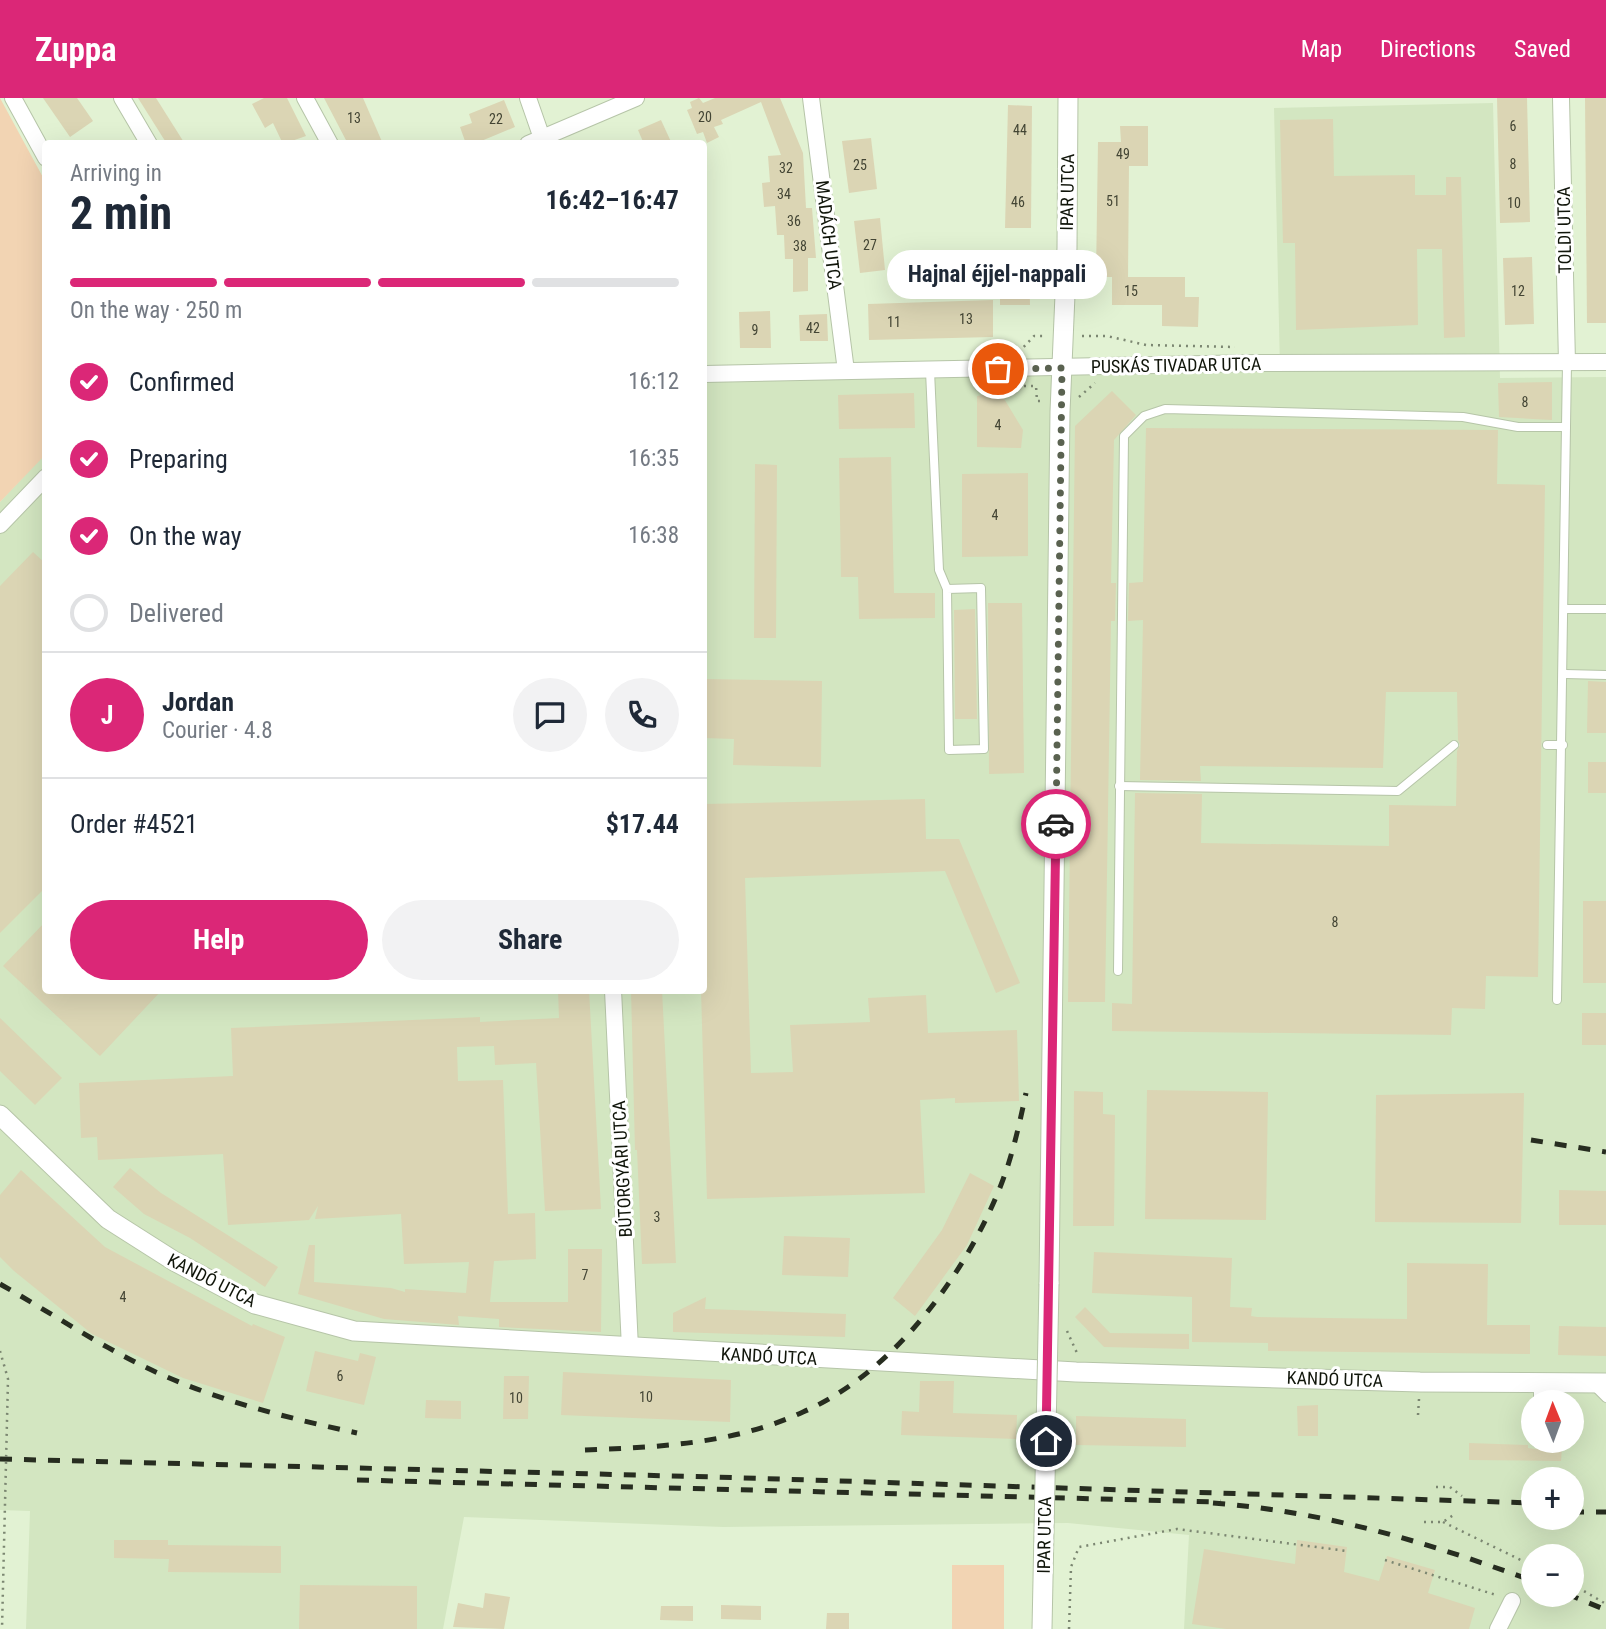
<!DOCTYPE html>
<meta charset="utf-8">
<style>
:root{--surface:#fff;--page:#f2f2f3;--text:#1f2937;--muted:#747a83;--line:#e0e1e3;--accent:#db2777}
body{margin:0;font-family:"Roboto Condensed",sans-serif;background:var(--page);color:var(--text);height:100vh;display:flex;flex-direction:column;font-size:26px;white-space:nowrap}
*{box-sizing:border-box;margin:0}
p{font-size:23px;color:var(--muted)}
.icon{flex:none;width:38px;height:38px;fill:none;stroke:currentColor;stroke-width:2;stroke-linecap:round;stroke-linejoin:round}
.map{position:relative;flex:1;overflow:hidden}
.details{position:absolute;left:42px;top:42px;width:665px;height:854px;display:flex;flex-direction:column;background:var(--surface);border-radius:7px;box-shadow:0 7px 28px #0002}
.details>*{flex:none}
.needle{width:46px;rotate:359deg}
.controls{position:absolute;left:1521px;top:1292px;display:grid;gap:14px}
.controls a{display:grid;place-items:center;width:63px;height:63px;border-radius:50%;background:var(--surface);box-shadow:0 7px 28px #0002;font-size:35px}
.pin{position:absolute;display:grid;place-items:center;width:60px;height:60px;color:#fff;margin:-30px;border:4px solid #fff;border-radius:50%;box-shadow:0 2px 7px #0007}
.courier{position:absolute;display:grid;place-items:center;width:70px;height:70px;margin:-35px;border:5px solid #db2777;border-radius:50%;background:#fff;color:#222;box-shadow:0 2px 9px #0007}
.bubble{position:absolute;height:49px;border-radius:24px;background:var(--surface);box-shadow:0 7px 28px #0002;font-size:23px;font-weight:700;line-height:49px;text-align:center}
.headline em{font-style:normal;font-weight:700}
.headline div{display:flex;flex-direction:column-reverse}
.headline{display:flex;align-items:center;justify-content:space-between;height:119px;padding:0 28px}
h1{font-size:46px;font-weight:700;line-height:52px}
.bar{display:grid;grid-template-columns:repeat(4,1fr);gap:10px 7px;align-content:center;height:84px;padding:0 28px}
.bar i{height:9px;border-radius:5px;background:var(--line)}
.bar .selected{background:var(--accent)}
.bar p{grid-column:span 4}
.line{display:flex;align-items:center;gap:18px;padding:0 28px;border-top:2px solid var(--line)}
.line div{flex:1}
.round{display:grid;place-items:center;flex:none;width:74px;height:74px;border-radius:37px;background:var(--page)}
ol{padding:0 28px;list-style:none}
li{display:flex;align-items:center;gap:21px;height:77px}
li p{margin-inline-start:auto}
li .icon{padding:7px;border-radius:50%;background:var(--accent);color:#fff;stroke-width:4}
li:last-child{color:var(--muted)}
li i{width:38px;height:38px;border:4px solid var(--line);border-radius:50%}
.cta{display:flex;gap:14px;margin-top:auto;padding:14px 28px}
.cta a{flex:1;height:80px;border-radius:42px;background:var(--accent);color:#fff;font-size:28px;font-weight:700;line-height:80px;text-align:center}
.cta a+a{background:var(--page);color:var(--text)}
header{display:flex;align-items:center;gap:42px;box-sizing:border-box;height:98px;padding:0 35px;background:var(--accent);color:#fff}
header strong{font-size:33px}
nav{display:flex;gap:38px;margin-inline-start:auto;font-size:24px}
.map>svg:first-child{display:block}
</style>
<header>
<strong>Zuppa</strong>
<nav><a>Map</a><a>Directions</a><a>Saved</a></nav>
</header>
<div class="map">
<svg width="1606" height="1531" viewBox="0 0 1606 1531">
<rect width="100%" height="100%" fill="#e2f2d3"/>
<path fill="#d3e6c1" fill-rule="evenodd" d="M1493,5L1500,280L1606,279V1531H1184L1189,1437L1068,1425L723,1429L464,1419L443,1531H26L30,1413L0,1412V404L45,356L46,892H704V272L1280,270L1274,10ZM1533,1304H1572V1342H1533ZM1533,1381H1572V1419H1533ZM1533,1458H1572V1496H1533Z"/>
<g fill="#f2d4b3">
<polygon points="0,0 45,83 46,356 0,404"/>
<rect x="952" y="1467" width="52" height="64"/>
</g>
<g fill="#dbd5b4">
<polygon points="43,0 77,0 93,23 70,39"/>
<polygon points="138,0 156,0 185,46 167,46"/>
<polygon points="264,0 287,0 306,38 283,46 273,25 265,30 252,6"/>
<polygon points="324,0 363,0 383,46 348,46"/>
<polygon points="699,0 703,5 715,0 780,0 803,55 806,110 812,110 816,160 808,160 808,193 793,194 793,161 785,161 784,137 777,137 775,108 764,109 762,85 770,84 768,58 781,57 761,4 721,22 723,26 714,29 719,39 707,45 703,34 697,36 687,12 692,10 690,4"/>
<polygon points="1497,0 1527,0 1530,124 1500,125"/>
<polygon points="1585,0 1606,0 1606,225 1587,225"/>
<polygon points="504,2 515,29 474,46 466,46 460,29 472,25 469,16"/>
<polygon points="1008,7 1032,8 1031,130 1005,130"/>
<polygon points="1333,21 1334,78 1415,77 1415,97 1446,97 1446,79 1461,79 1465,239 1444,240 1442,151 1417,151 1418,227 1296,232 1295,145 1283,145 1280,22"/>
<polygon points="661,22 672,46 644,46 638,32"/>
<polygon points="1120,28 1148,28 1148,68 1129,68 1128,179 1185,179 1185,199 1199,199 1198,229 1162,228 1162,207 1112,207 1112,179 1096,179 1098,44 1121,44"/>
<polygon points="871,40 877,91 849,95 842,43"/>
<polygon points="880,120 885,172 860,175 854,123"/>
<polygon points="1029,156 1030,207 1000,207 1000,157"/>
<polygon points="1532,159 1534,226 1505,227 1503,160"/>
<polygon points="993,202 993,239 869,242 868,206"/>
<polygon points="770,213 771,250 740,250 739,214"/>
<polygon points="827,216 828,243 800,243 799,217"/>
<polygon points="1552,284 1552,322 1499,319 1498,285"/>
<polygon points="1112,293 1136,317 1114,342 1111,485 1116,485 1115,523 1111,523 1105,904 1068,904 1075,328"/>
<polygon points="1000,294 1023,332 1021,350 977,349 977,298"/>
<polygon points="914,295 915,330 839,331 838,297"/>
<polygon points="1146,330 1498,332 1497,386 1545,387 1538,879 1486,878 1485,911 1452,910 1451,937 1112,933 1112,905 1132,906 1135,695 1202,696 1201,745 1389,748 1389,707 1456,708 1457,653 1460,647 1458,642 1457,594 1386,594 1383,670 1200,668 1201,683 1140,682 1143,522 1128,523 1129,485 1143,484"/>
<polygon points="891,359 894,495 935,495 935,520 859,521 858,479 841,479 839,360"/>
<polygon points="755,366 777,367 776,540 754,540"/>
<polygon points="1028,375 1028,458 962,459 962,376"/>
<polygon points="33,454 46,466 46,789 0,835 0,488"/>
<polygon points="988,505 1022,505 1024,675 989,676"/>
<polygon points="975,511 977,621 955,621 954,512"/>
<polygon points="704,581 822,583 821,669 733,667 734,641 704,640"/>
<polygon points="1588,583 1606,584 1606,635 1587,635"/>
<rect x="1588" y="664" width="18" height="31"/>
<polygon points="925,701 926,741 959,741 1020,885 996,895 945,773 745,780 751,975 793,974 790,927 870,924 868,900 926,897 928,935 1017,932 1019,1003 955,1005 955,1000 920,1002 925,1095 707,1101 701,892 704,892 704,706"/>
<rect x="1583" y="803" width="23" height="82"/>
<polygon points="46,823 46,892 162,892 100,958 3,868"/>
<polygon points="558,892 589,892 601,1111 545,1113 536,965 495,967 494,948 457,949 458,983 503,982 508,1116 535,1115 536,1161 494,1163 490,1204 568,1204 568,1151 602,1151 601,1234 499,1229 499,1221 458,1218 459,1227 384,1221 298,1196 309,1147 315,1147 314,1184 391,1190 405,1194 405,1191 466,1195 469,1164 404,1166 401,1116 315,1121 318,1108 309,1122 228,1127 223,1056 98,1062 97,1039 81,1040 79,985 233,978 231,930 480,919 480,924 559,920"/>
<polygon points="631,892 662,892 676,1165 642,1166 637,1052 635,1052"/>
<rect x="1582" y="915" width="24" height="32"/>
<polygon points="0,920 62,980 35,1007 0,973"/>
<polygon points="1147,992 1268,994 1266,1122 1145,1121"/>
<polygon points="1074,993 1103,994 1103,1016 1115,1017 1114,1128 1073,1128"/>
<polygon points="1524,995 1521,1125 1375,1124 1376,997"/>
<polygon points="130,1070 161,1095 278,1169 265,1189 190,1140 144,1116 113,1089"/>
<polygon points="21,1072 105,1149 252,1228 253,1226 285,1239 263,1305 183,1280 92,1236 14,1173 0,1159 0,1097"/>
<polygon points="970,1075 994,1088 967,1147 915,1218 893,1200 942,1132"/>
<polygon points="1559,1092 1606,1093 1606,1127 1559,1127"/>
<polygon points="784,1138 850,1140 848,1179 782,1177"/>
<polygon points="1094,1154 1232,1160 1230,1209 1252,1210 1251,1218 1257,1219 1407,1221 1407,1165 1488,1166 1487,1227 1530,1227 1530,1256 1268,1253 1268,1245 1192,1244 1192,1199 1092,1195"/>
<polygon points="706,1199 705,1211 846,1216 845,1239 673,1234 673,1215"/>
<polygon points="1085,1209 1110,1235 1189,1236 1189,1251 1104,1249 1075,1219"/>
<polygon points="1559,1228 1606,1229 1606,1258 1558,1257"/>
<polygon points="315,1253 358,1263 360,1255 376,1259 364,1307 306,1293"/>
<polygon points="563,1274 731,1282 730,1324 561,1317"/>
<polygon points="504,1278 529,1278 528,1321 503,1321"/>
<polygon points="920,1283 954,1283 953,1315 1017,1317 1016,1341 901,1337 902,1313 919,1314"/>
<polygon points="426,1302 461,1303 461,1321 425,1320"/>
<polygon points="1318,1307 1318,1338 1298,1338 1297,1308"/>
<polygon points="1076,1318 1186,1321 1186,1349 1076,1347"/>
<polygon points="1469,1345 1528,1347 1528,1350 1536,1351 1562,1350 1561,1363 1469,1362"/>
<polygon points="114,1442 168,1442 168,1447 281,1448 281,1475 168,1474 169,1461 114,1460"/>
<polygon points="1297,1442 1347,1449 1344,1474 1379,1483 1387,1458 1435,1472 1428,1495 1475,1510 1469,1531 1226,1531 1192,1526 1204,1451 1295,1466"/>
<polygon points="300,1487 417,1488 417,1531 299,1531"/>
<polygon points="485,1495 510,1499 504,1531 453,1529 458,1505 483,1510"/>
<polygon points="721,1507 761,1508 761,1522 721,1521"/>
<polygon points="661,1508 693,1508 693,1523 660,1522"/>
<polygon points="827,1515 849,1515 849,1531 826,1531"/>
</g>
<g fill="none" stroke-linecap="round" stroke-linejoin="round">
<g stroke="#b6c5a8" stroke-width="10">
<g id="service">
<polyline points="930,273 939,472 947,491 949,652 984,651 981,490 947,491"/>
<polyline points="1565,511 1606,511"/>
<polyline points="1565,576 1606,577"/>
<polyline points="1547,647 1563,647"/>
<polyline points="1119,688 1398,693 1454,647"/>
<polyline points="1118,873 1124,338 1144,318 1165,311 1463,319 1518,329 1566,329"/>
<polyline points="1557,902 1567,265"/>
<polyline points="1538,1286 1538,1304"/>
<polyline points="1594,1288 1606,1300"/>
<polyline points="1537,1345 1537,1342"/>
</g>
</g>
<g stroke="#b6c5a8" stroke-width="18">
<g id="minor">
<polyline points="13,0 46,60"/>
<polyline points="122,0 149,46"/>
<polyline points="305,0 330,46"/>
<polyline points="528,0 544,46"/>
<polyline points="811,0 846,273"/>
<polyline points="1561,0 1567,265"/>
<polyline points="528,46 636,0"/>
<polyline points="704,276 1257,265 1606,264"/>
<polyline points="0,427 46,379"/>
<polyline points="613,892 630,1250"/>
<polyline points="1498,1531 1512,1503"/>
</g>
</g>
<g stroke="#b6c5a8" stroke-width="21">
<g id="tertiary">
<polyline points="0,1017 108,1121 174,1163 255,1206 354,1233 1076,1274 1420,1284 1606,1285"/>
<polyline points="1049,1186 1060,314 1067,150 1068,0"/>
</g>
</g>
<g stroke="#7b8671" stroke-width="2.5" stroke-dasharray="2 5" stroke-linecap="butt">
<polyline points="1082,238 1107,238 1146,247 1235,249"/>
<polyline points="1019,254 1034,238 1047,238"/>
<polyline points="989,288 1036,288 1037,303 1042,303"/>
<polyline points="1079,299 1095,285"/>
<polyline points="1067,1233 1077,1255"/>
<polyline points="1418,1317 1419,1301"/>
<polyline points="1436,1389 1450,1389 1462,1398"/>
<polyline points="1424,1424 1443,1424 1455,1416"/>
<polyline points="1443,1424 1533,1468"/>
<polyline points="1385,1462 1496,1497"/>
<polyline points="1572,1486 1606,1506"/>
<polyline points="1069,1531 1071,1469 1079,1449 1177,1431 1347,1453"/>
</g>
<use href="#service" stroke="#fff" stroke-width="8"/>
<use href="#minor" stroke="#fff" stroke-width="16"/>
<use href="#tertiary" stroke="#fff" stroke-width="19"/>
<g stroke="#272d20" stroke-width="5" stroke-dasharray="12 12" stroke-linecap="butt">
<polyline points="1531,1042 1606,1054"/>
<path d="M0,1186C46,1212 91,1242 139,1266C207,1300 283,1319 357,1335"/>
<path d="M585,1352C660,1349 734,1346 803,1314C893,1275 963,1180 999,1092C1012,1060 1019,1028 1026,995"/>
<polyline points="0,1361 714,1379 1533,1405"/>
<polyline points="357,1382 1221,1404"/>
<path d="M1213,1405C1328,1414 1426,1444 1533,1483"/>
<polyline points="1572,1414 1606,1414"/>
<polyline points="1567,1496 1606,1512"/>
</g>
<g stroke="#b6c5a8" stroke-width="21" stroke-linecap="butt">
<polyline id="tertiary-bridge" points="1042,1531 1049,1186"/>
</g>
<polyline stroke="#7b8671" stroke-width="2.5" stroke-dasharray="2 5" stroke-linecap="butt" points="0,1253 8,1281 2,1531"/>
<use href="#tertiary-bridge" stroke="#fff" stroke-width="19"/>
</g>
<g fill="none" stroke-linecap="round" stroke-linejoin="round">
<polyline stroke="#5a6250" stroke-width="7" stroke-dasharray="0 12.6" points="998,271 1062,270 1056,726"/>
<polyline stroke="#db2777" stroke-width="9" points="1046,1343 1056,726"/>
</g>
<g text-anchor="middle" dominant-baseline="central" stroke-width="6" stroke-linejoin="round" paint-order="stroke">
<g font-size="14" fill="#434534">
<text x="705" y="19">20</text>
<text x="354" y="20">13</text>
<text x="496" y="21">22</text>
<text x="1513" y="28">6</text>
<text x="1020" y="32">44</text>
<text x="1123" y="56">49</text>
<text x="1513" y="66">8</text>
<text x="860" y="67">25</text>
<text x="786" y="70">32</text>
<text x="784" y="96">34</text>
<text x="1113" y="103">51</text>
<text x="1018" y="104">46</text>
<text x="1514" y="105">10</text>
<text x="794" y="123">36</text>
<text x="870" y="147">27</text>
<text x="800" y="148">38</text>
<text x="1131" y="193">15</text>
<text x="1518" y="193">12</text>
<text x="966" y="221">13</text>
<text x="894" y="224">11</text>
<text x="813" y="230">42</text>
<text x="755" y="232">9</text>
<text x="1525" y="304">8</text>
<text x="998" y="327">4</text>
<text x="995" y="417">4</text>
<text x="1335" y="824">8</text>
<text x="657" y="1119">3</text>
<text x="585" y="1177">7</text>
<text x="123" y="1199">4</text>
<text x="340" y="1278">6</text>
<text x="646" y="1299">10</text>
<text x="516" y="1300">10</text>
</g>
<g font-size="18" fill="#10150a" stroke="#fff">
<text transform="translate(1067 94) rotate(-89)">IPAR UTCA</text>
<text transform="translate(1564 132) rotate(-91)">TOLDI UTCA</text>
<text transform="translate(829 137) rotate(83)">MADÁCH UTCA</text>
<text transform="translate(1176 267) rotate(-1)">PUSKÁS TIVADAR UTCA</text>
<text transform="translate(622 1071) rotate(-93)">BÚTORGYÁRI UTCA</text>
<text transform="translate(212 1182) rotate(27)">KANDÓ UTCA</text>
<text transform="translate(769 1258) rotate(3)">KANDÓ UTCA</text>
<text transform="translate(1335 1281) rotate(2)">KANDÓ UTCA</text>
<text transform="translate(1044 1437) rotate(-89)">IPAR UTCA</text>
</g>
</g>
</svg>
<div class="controls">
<a><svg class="needle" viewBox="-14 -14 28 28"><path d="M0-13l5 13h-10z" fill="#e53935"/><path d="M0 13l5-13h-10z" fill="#747a83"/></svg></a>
<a>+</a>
<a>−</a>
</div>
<div class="pin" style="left:998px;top:271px;background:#ea580c"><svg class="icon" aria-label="bag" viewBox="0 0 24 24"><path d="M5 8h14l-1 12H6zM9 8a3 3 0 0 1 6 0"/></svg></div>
<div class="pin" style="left:1046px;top:1343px;background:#1f2937"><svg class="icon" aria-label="home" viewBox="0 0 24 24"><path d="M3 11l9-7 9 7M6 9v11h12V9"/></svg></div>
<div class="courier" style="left:1056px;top:726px"><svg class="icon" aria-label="car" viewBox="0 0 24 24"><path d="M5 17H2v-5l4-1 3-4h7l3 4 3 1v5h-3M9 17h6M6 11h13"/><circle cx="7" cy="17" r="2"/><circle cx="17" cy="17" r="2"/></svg></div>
<div class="bubble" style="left:887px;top:152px;width:220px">Hajnal éjjel-nappali</div>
<section class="details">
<div class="headline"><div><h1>2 min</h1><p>Arriving in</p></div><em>16:42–16:47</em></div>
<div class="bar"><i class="selected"></i><i class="selected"></i><i class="selected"></i><i></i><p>On the way · 250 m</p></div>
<ol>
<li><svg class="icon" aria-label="check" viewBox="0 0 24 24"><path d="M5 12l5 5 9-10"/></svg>Confirmed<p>16:12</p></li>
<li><svg class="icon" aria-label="check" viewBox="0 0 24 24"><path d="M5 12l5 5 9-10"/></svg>Preparing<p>16:35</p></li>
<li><svg class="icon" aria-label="check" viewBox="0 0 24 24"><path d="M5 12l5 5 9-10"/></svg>On the way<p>16:38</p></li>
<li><i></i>Delivered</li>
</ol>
<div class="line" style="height:126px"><b class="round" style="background:var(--accent);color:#fff">J</b><div><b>Jordan</b><p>Courier · 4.8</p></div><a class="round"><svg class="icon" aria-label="chat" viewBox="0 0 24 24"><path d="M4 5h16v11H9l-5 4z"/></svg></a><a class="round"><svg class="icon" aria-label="phone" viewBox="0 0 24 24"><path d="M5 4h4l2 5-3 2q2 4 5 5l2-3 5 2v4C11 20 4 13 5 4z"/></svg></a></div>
<div class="line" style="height:91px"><div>Order #4521</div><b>$17.44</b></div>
<div class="cta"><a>Help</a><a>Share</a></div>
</section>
</div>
